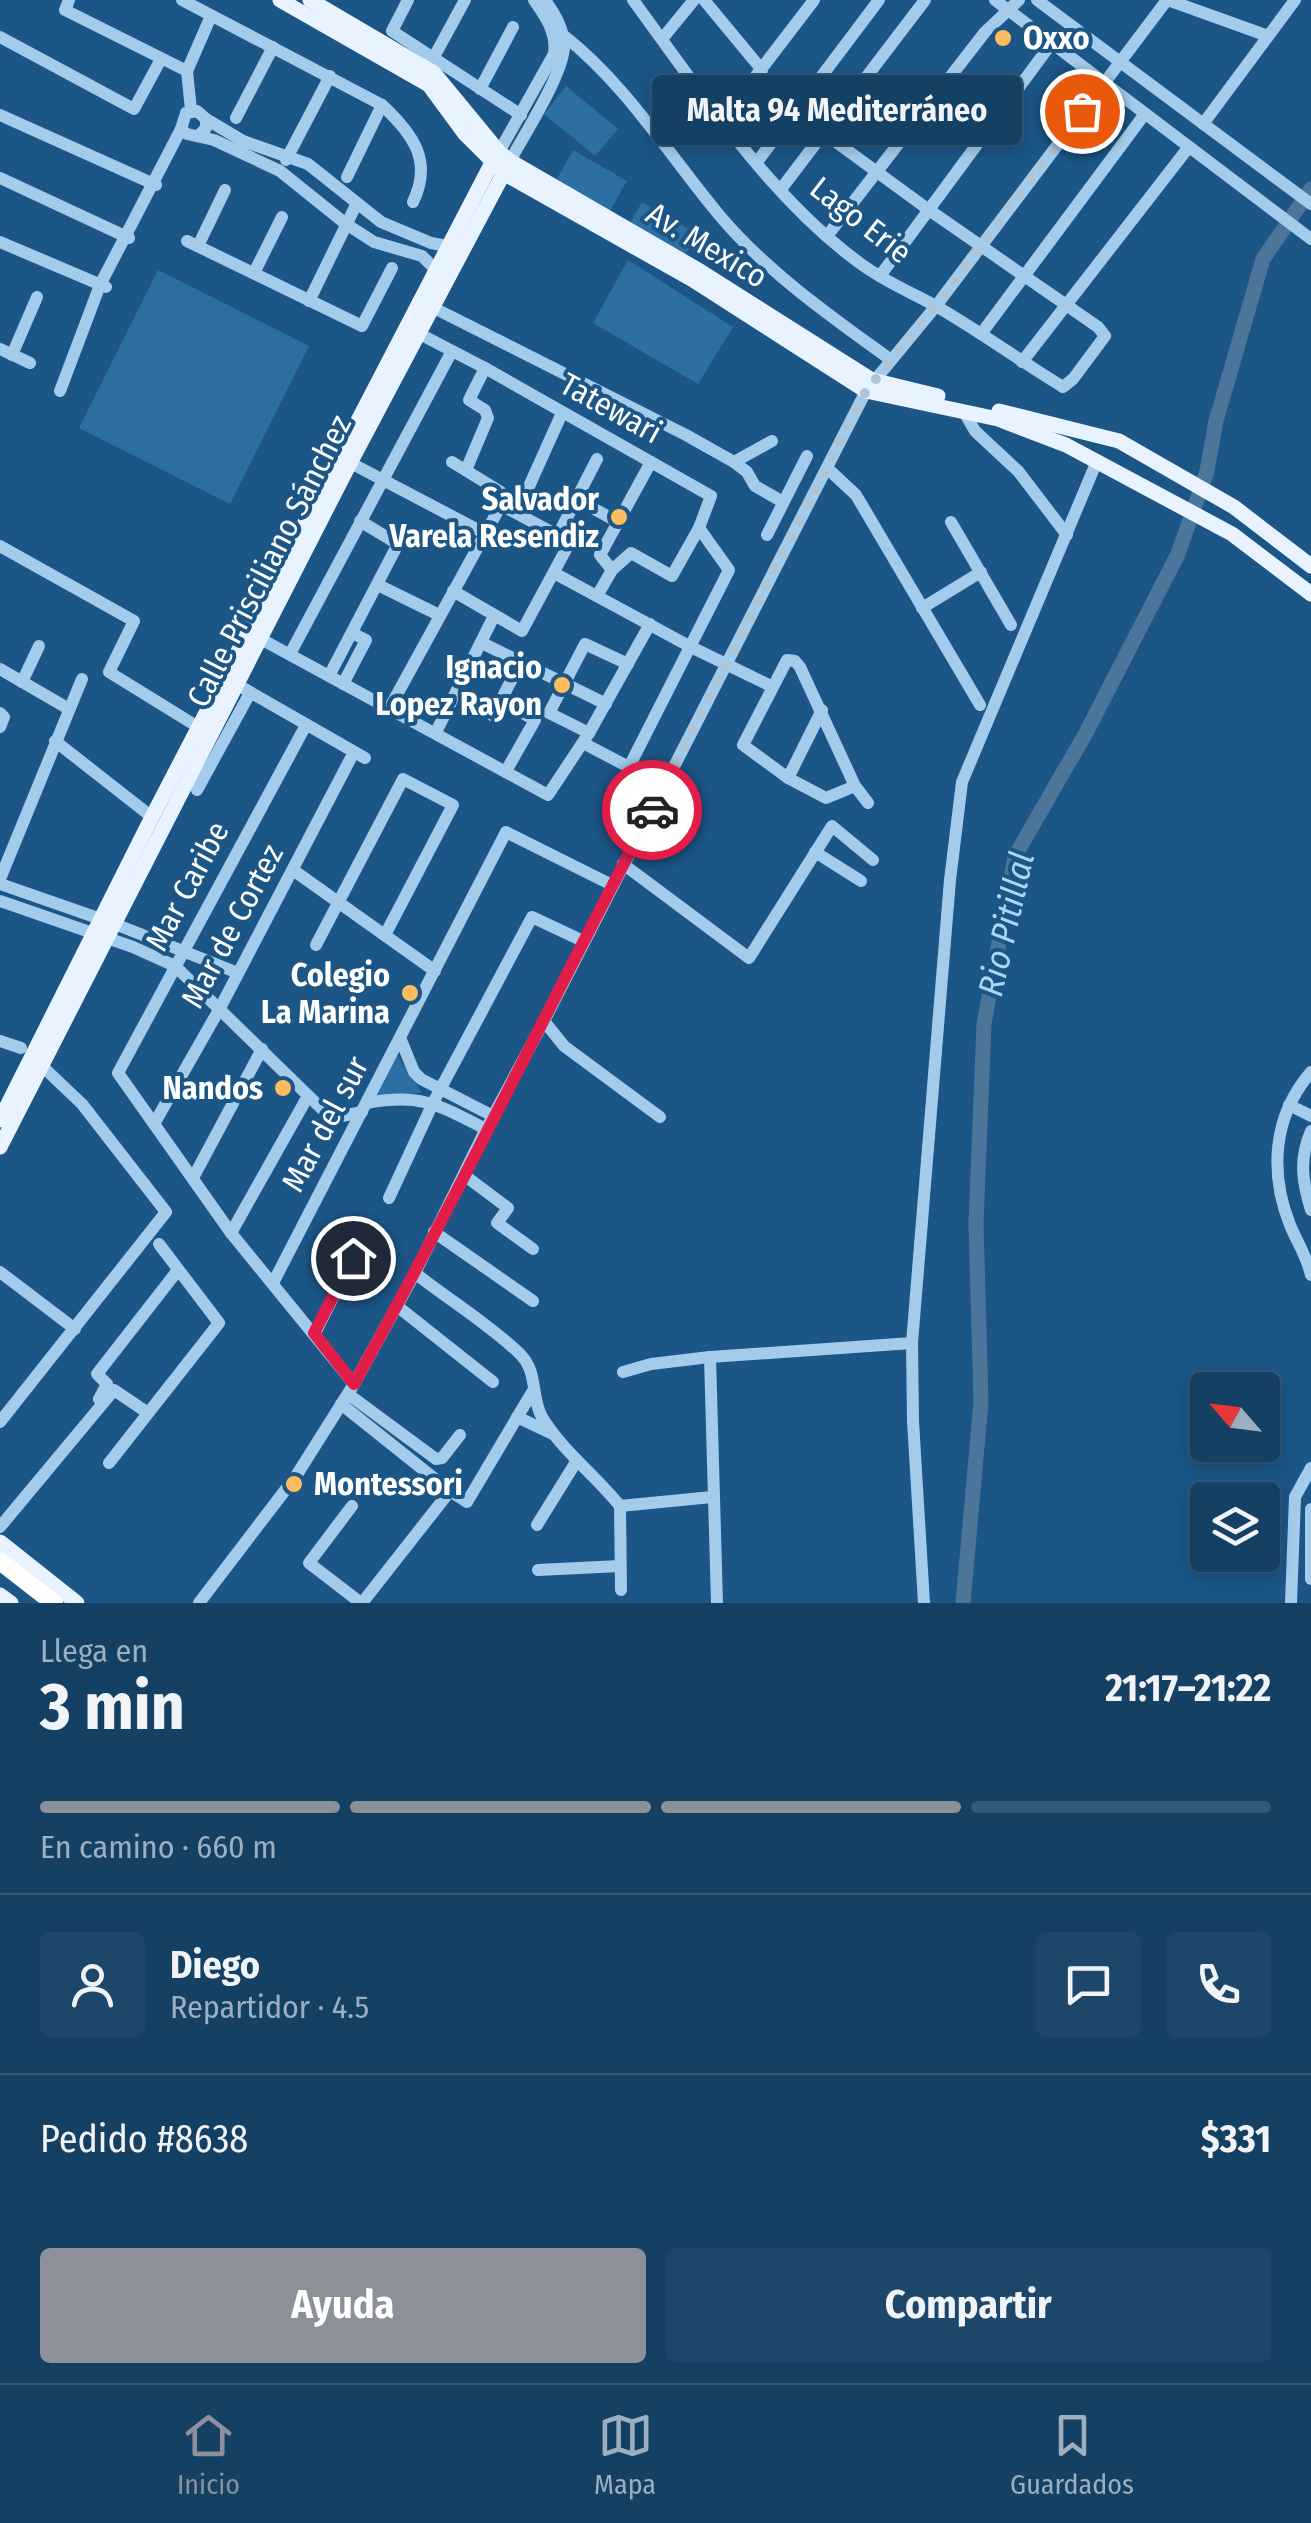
<!DOCTYPE html>
<html lang="es">
<meta charset="utf-8">
<style>
:root{--surface:#144064;--page:#1d476a;--text:#f1f3f6;--muted:#9dafbf;--line:#335978;--accent:#8c9099}
body{margin:0;font-family:"Fira Sans Condensed",sans-serif;background:var(--page);color:var(--text);height:100vh;display:flex;flex-direction:column;font-size:38px;white-space:nowrap}
*{box-sizing:border-box;margin:0}
p{font-size:32px;color:var(--muted)}
.icon{flex:none;width:55px;height:55px;fill:none;stroke:currentColor;stroke-width:2;stroke-linecap:round;stroke-linejoin:round}
.map{position:relative;height:1603px;overflow:hidden}
.sheet{display:flex;flex-direction:column;background:var(--surface);flex:1}
.sheet>*{flex:none}
.needle{width:65px;rotate:298deg}
.fabs{position:absolute;left:1190px;top:1372px;display:grid;gap:20px}
.fabs a{display:grid;place-items:center;width:90px;height:90px;border-radius:10px;background:var(--surface);box-shadow:0 5px 15px #0003,0 0 0 2px var(--line);font-size:50px}
.pin{position:absolute;display:grid;place-items:center;width:85px;height:85px;color:#fff;margin:-42px;border:5px solid #fff;border-radius:50%;box-shadow:0 2px 10px #0007}
.courier{position:absolute;display:grid;place-items:center;width:100px;height:100px;margin:-50px;border:8px solid #e11d48;border-radius:50%;background:#fff;color:#222;box-shadow:0 2px 12px #0007}
.bubble{position:absolute;height:70px;border-radius:10px;background:var(--surface);box-shadow:0 5px 15px #0003,0 0 0 2px var(--line);font-size:32px;font-weight:700;line-height:70px;text-align:center}
.head em{font-style:normal;font-weight:700}
.head div{display:flex;flex-direction:column-reverse}
.head{display:flex;align-items:center;justify-content:space-between;height:170px;padding:0 40px}
h1{font-size:65px;font-weight:700;line-height:75px}
.bar{display:grid;grid-template-columns:repeat(4,1fr);gap:15px 10px;align-content:center;height:120px;padding:0 40px}
.bar i{height:12px;border-radius:8px;background:var(--line)}
.bar .on{background:var(--accent)}
.bar p{grid-column:span 4}
.line{display:flex;align-items:center;gap:25px;padding:0 40px;border-top:2px solid var(--line)}
.line div{flex:1}
.round{display:grid;place-items:center;flex:none;width:105px;height:105px;border-radius:10px;background:var(--page)}
.cta{display:flex;gap:20px;margin-top:auto;padding:20px 40px}
.cta a{flex:1;height:115px;border-radius:10px;background:var(--accent);color:#fff;font-size:40px;font-weight:700;line-height:115px;text-align:center}
.cta a+a{background:var(--page);color:var(--text)}
.tab-bar{display:flex;justify-content:space-around;align-items:center;height:140px;border-top:2px solid var(--line);background:var(--surface);font-size:28px;color:var(--muted)}
.tab-bar a{display:grid;justify-items:center;gap:5px}
.tab-bar .on{color:var(--accent)}
.map>svg:first-child{display:block}
</style>
<div class="map">
<svg width="1311" height="1603" viewBox="0 0 1311 1603">
<rect width="100%" height="100%" fill="#1b5686"/>
<g fill="#2b6fa3">
<polygon points="566,86 618,129 595,156 544,114"/>
<polygon points="573,150 627,181 607,216 553,186"/>
<polygon points="642,202 698,234 683,259 628,227"/>
<polygon points="628,260 733,327 698,384 593,323"/>
<polygon points="158,270 309,346 230,504 79,428"/>
<polygon points="397,1055 422,1093 376,1097"/>
</g>
<g fill="none" stroke-linecap="round" stroke-linejoin="round">
<polyline stroke="#4b7699" stroke-width="15" points="963,1603 981,1402 976,1223 984,1024 1015,856 1087,731 1178,554 1207,471 1216,421 1263,259 1311,189"/>
<g stroke="#a3ccec" stroke-width="12">
<polyline points="69,0 65,10 187,71 191,110"/>
<path d="M182,0L382,105C413,134 433,161 413,202"/>
<polyline points="408,0 392,31 521,115"/>
<path d="M633,0C699,90 770,198 861,264C884,281 910,292 934,305C978,330 1020,361 1063,387L1073,379L1105,336L1098,327L929,210L825,134"/>
<polyline points="704,0 762,70"/>
<polyline points="995,0 1311,239"/>
<polyline points="1037,0 1311,204"/>
<polyline points="1168,0 1268,36"/>
<path d="M563,35C626,84 669,155 720,216C767,272 832,317 891,360"/>
<polyline points="0,37 134,109 161,59"/>
<polyline points="662,39 694,0"/>
<polyline points="434,57 465,0"/>
<polyline points="187,71 211,16"/>
<polyline points="480,89 513,27"/>
<polyline points="0,115 156,185"/>
<polyline points="236,118 273,47"/>
<polyline points="206,119 243,141 308,164 381,222 431,243 447,246"/>
<polyline points="723,119 814,0"/>
<polyline points="1203,124 1295,0"/>
<polyline points="200,134 206,128 206,119 197,111 186,113 181,129 187,134 214,140 280,171 346,224 374,242 422,256 435,269"/>
<path d="M499,152L554,54C557,33 546,17 534,0"/>
<polyline points="286,160 330,76"/>
<path d="M510,161C524,135 566,70 564,44C563,27 554,13 545,0"/>
<polyline points="757,162 879,0"/>
<polyline points="347,177 382,105"/>
<polyline points="0,178 129,238"/>
<polyline points="781,189 925,0"/>
<polyline points="827,236 985,32 1019,0"/>
<polyline points="187,241 362,326 392,268"/>
<polyline points="0,242 106,287"/>
<polyline points="198,246 225,190"/>
<polyline points="254,273 282,217"/>
<polyline points="880,276 1051,44"/>
<polyline points="309,301 356,205"/>
<polyline points="426,304 686,435 734,462 747,472 755,486 783,502"/>
<polyline points="412,330 485,368 711,496 699,528 672,576 631,553 612,570"/>
<polyline points="981,334 1144,115"/>
<polyline points="0,349 30,363"/>
<polyline points="12,355 37,297"/>
<polyline points="1022,362 1188,148"/>
<polyline points="60,391 100,285 181,129"/>
<polyline points="964,412 975,431 1018,471 1067,535"/>
<polyline points="345,460 484,533"/>
<polyline points="452,462 501,492 501,505"/>
<polyline points="734,462 772,441"/>
<polyline points="827,468 856,495 980,705"/>
<polyline points="466,470 488,418 485,410 469,400 485,368"/>
<polyline points="576,499 618,522"/>
<polyline points="517,513 562,413"/>
<polyline points="951,522 1011,625"/>
<polyline points="558,535 597,459"/>
<polyline points="767,535 807,456"/>
<polyline points="0,546 134,621 109,672 198,727"/>
<polyline points="554,573 691,647 771,686"/>
<polyline points="378,585 439,615"/>
<polyline points="453,591 522,631 570,542 501,505"/>
<polyline points="597,596 612,570 600,555 651,462"/>
<polyline points="922,608 981,572"/>
<polyline points="259,638 548,795 589,733 650,624"/>
<polyline points="482,643 606,704"/>
<polyline points="290,654 452,351"/>
<polyline points="0,669 69,709"/>
<polyline points="329,676 398,544 360,521"/>
<polyline points="22,682 39,646"/>
<polyline points="236,684 365,758"/>
<polyline points="343,684 366,640 352,633"/>
<polyline points="501,701 535,720 506,771"/>
<polyline points="389,709 501,505"/>
<polyline points="0,713 4,717 0,727"/>
<polyline points="493,716 520,663"/>
<polyline points="306,725 118,1073 231,1233 354,1384"/>
<polyline points="436,732 494,616"/>
<polyline points="589,733 549,713 585,644 628,664"/>
<polyline points="55,741 152,817"/>
<polyline points="583,743 665,786"/>
<polyline points="629,767 729,570 699,528"/>
<polyline points="788,778 822,710"/>
<polyline points="855,786 826,798 788,778 743,745 787,660 795,661 800,667 855,786 868,803"/>
<polyline points="197,790 250,693"/>
<polyline points="815,852 861,881"/>
<polyline points="623,864 749,958 832,826 873,860"/>
<polyline points="293,870 435,971"/>
<polyline points="0,879 82,679"/>
<polyline points="0,884 115,924 238,973"/>
<polyline points="0,901 133,947 175,966 322,1109 342,1116 362,1112"/>
<polyline points="316,945 403,779 453,805 385,935"/>
<polyline points="544,1021 564,1046 660,1117"/>
<polyline points="401,1040 414,1072 421,1079 493,1116"/>
<polyline points="0,1041 21,1048"/>
<path d="M1311,1072C1273,1116 1269,1172 1290,1225C1297,1242 1307,1257 1311,1275"/>
<path d="M367,1103C422,1093 438,1105 486,1129"/>
<polyline points="1289,1105 1311,1116"/>
<polyline points="154,1124 220,1008 354,752"/>
<path d="M1311,1131C1299,1159 1302,1181 1311,1210"/>
<polyline points="464,1175 508,1208 497,1223 533,1249"/>
<polyline points="193,1178 262,1049"/>
<polyline points="389,1198 433,1103 532,917 583,941"/>
<polyline points="434,1232 533,1301"/>
<polyline points="231,1233 308,1096"/>
<polyline points="0,1272 75,1329"/>
<path d="M415,1273C449,1300 489,1324 520,1354C539,1373 530,1398 543,1419C564,1452 596,1476 620,1506L712,1497"/>
<polyline points="274,1281 506,832 612,885"/>
<polyline points="397,1306 493,1382"/>
<polyline points="315,1333 353,1258"/>
<polyline points="623,1372 651,1364 710,1357"/>
<polyline points="348,1394 436,1459 442,1458 460,1435"/>
<polyline points="99,1399 107,1384 97,1374 178,1270"/>
<polyline points="341,1404 450,1491"/>
<polyline points="517,1417 553,1434"/>
<polyline points="0,1422 166,1212 82,1104 42,1066"/>
<polyline points="109,1463 219,1323 159,1244"/>
<polyline points="352,1506 309,1563 361,1603"/>
<polyline points="620,1506 621,1590"/>
<polyline points="1311,1509 1311,1579"/>
<polyline points="537,1525 576,1462"/>
<polyline points="0,1527 114,1390 148,1413"/>
<polyline points="538,1570 620,1566"/>
<polyline points="199,1603 296,1476 354,1384 415,1273 486,1129 544,1021 866,391 936,306 1167,0"/>
<polyline points="362,1603 450,1491 467,1502 534,1389"/>
<polyline points="717,1603 710,1357 912,1343"/>
<polyline points="924,1603 913,1421 912,1343 950,880 962,782 1097,461"/>
<polyline points="1291,1603 1295,1497 1311,1468"/>
</g>
<g stroke="#e8f3ff" stroke-width="15">
<polyline points="280,0 429,85 465,134 505,174 693,280 866,391 998,419 1066,445 1232,534 1311,594"/>
<polyline points="310,0 434,73 499,152 510,161 700,271 872,380 938,396"/>
<polyline points="999,411 1119,441 1234,507 1311,566"/>
<polyline points="0,1120 152,817 496,155"/>
<polyline points="0,1147 350,463 508,165"/>
<polyline points="0,1542 77,1603"/>
<polyline points="0,1595 11,1603"/>
</g>
<polyline stroke="#fff" stroke-width="18" points="0,1561 54,1603"/>
</g>
<g fill="none" stroke-linecap="round" stroke-linejoin="round">
<polyline stroke="#afc4d5" stroke-width="10" stroke-dasharray="0 18" points="652,810 866,391 936,306 1082,111"/>
<path stroke="#e11d48" stroke-width="12" d="M353,1258L314,1333L354,1384C459,1195 551,1000 652,810"/>
</g>
<g fill="#fdbd5f" stroke="#1b5686" stroke-width="4">
<circle cx="1003" cy="38" r="10"/>
<circle cx="619" cy="517" r="10"/>
<circle cx="562" cy="685" r="10"/>
<circle cx="410" cy="993" r="10"/>
<circle cx="283" cy="1088" r="10"/>
<circle cx="294" cy="1484" r="10"/>
</g>
<g text-anchor="middle" dominant-baseline="central" stroke-width="8" stroke-linejoin="round" paint-order="stroke">
<g font-size="32" font-weight="bold" fill="#fff" stroke="#1b5686" text-anchor="end">
<text x="1023" y="38" text-anchor="start">Oxxo</text>
<text x="599" y="499">Salvador<tspan x="599" dy="37">Varela Resendiz</tspan></text>
<text x="542" y="667">Ignacio<tspan x="542" dy="37">Lopez Rayon</tspan></text>
<text x="390" y="975">Colegio<tspan x="390" dy="37">La Marina</tspan></text>
<text x="263" y="1088">Nandos</text>
<text x="314" y="1484" text-anchor="start">Montessori</text>
</g>
<g font-size="32" fill="#fff" stroke="#1b5686">
<text transform="translate(861 220) rotate(38)">Lago Erie</text>
<text transform="translate(707 245) rotate(31)">Av. Mexico</text>
<text transform="translate(611 408) rotate(29)">Tatewari</text>
<text transform="translate(269 561) rotate(-63)">Calle Prisciliano Sánchez</text>
<text transform="translate(187 886) rotate(-62)">Mar Caribe</text>
<text transform="translate(232 926) rotate(-62)">Mar de Cortez</text>
<text transform="translate(325 1124) rotate(-62)">Mar del sur</text>
</g>
<g font-size="35" font-style="italic" fill="#aed6f3" stroke="#1b5686">
<text transform="translate(1006 924) rotate(-77)">Rio Pitillal</text>
</g>
</g>
</svg>
<div class="fabs">
<a><svg class="needle" viewBox="-14 -14 28 28"><path d="M0-13l5 13h-10z" fill="#e53935"/><path d="M0 13l5-13h-10z" fill="#9dafbf"/></svg></a>
<a><svg class="icon" aria-label="layers" viewBox="0 0 24 24"><path d="M12 4l9 5-9 5-9-5zM3 14l9 5 9-5"/></svg></a>
</div>
<div class="pin" style="left:1082px;top:111px;background:#ea580c"><svg class="icon" aria-label="bag" viewBox="0 0 24 24"><path d="M5 8h14l-1 12H6zM9 8a3 3 0 0 1 6 0"/></svg></div>
<div class="pin" style="left:353px;top:1258px;background:#1f2937"><svg class="icon" aria-label="home" viewBox="0 0 24 24"><path d="M3 11l9-7 9 7M6 9v11h12V9"/></svg></div>
<div class="courier" style="left:652px;top:810px"><svg class="icon" aria-label="car" viewBox="0 0 24 24"><path d="M5 17H2v-5l4-1 3-4h7l3 4 3 1v5h-3M9 17h6M6 11h13"/><circle cx="7" cy="17" r="2"/><circle cx="17" cy="17" r="2"/></svg></div>
<div class="bubble" style="left:652px;top:75px;width:370px">Malta 94 Mediterráneo</div>
</div>
<section class="sheet">
<div class="head"><div><h1>3 min</h1><p>Llega en</p></div><em>21:17–21:22</em></div>
<div class="bar"><i class="on"></i><i class="on"></i><i class="on"></i><i></i><p>En camino · 660 m</p></div>
<div class="line" style="height:180px"><a class="round"><svg class="icon" aria-label="person" viewBox="0 0 24 24"><circle cx="12" cy="8" r="4"/><path d="M4 21q1-7 8-7t8 7"/></svg></a><div><b>Diego</b><p>Repartidor · 4.5</p></div><a class="round"><svg class="icon" aria-label="chat" viewBox="0 0 24 24"><path d="M4 5h16v11H9l-5 4z"/></svg></a><a class="round"><svg class="icon" aria-label="phone" viewBox="0 0 24 24"><path d="M5 4h4l2 5-3 2q2 4 5 5l2-3 5 2v4C11 20 4 13 5 4z"/></svg></a></div>
<div class="line" style="height:130px"><div>Pedido #8638</div><b>$331</b></div>
<div class="cta"><a>Ayuda</a><a>Compartir</a></div>
</section>
<nav class="tab-bar">
<a class="on"><svg class="icon" aria-label="home" viewBox="0 0 24 24"><path d="M3 11l9-7 9 7M6 9v11h12V9"/></svg>Inicio</a>
<a><svg class="icon" aria-label="map" viewBox="0 0 24 24"><path d="M3 6l6-2 6 2 6-2v14l-6 2-6-2-6 2zM9 4v14M15 6v14"/></svg>Mapa</a>
<a><svg class="icon" aria-label="saved" viewBox="0 0 24 24"><path d="M7 4h10v16l-5-4-5 4z"/></svg>Guardados</a>
</nav>
